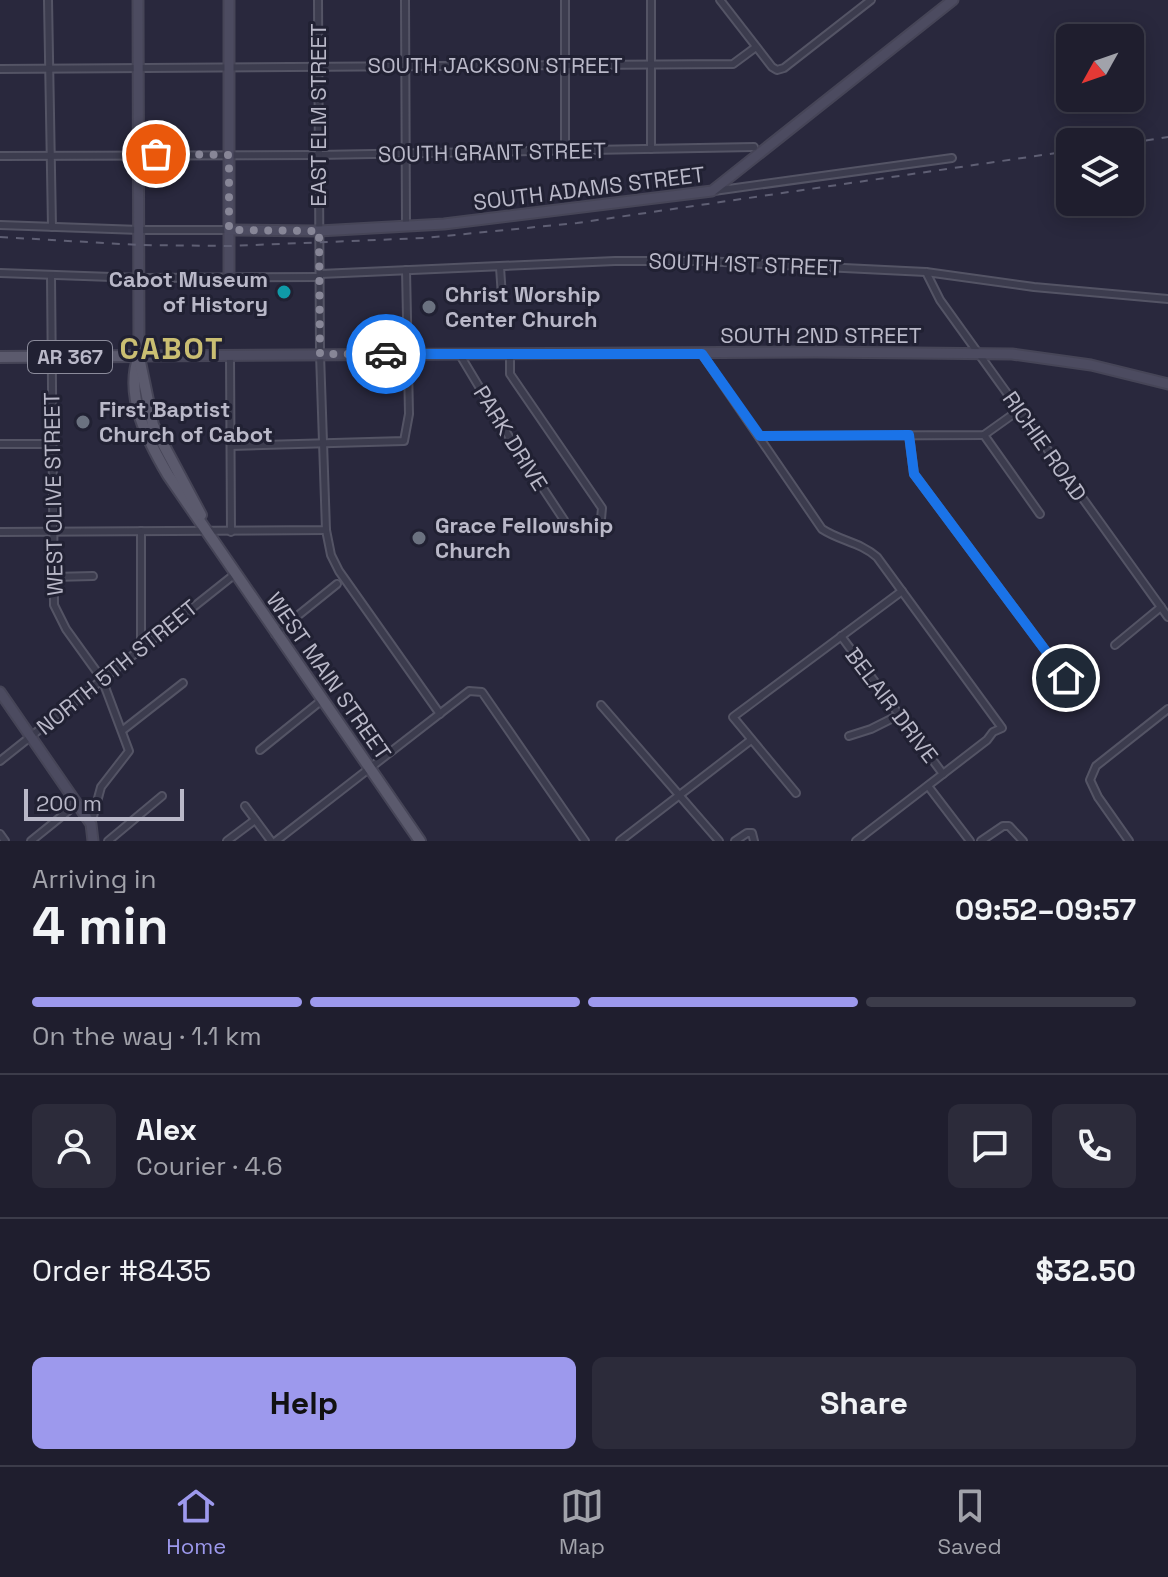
<!DOCTYPE html>
<meta charset="utf-8">
<style>
:root{--surface:#1f1e2e;--page:#2c2b3a;--text:#f1f3f6;--muted:#a1a2aa;--line:#3c3c4a;--accent:#9d99ed}
body{margin:0;font-family:"Space Grotesk",sans-serif;background:var(--page);color:var(--text);height:100vh;display:flex;flex-direction:column;font-size:30px;white-space:nowrap}
*{box-sizing:border-box;margin:0}
p{font-size:26px;color:var(--muted)}
.icon{flex:none;width:44px;height:44px;fill:none;stroke:currentColor;stroke-width:2;stroke-linecap:round;stroke-linejoin:round}
.map{position:relative;height:841px;overflow:hidden}
.drawer{display:flex;flex-direction:column;background:var(--surface);flex:1}
.drawer>*{flex:none}
.needle{width:52px;rotate:230deg}
.buttons{position:absolute;left:1056px;top:24px;display:grid;gap:16px}
.buttons a{display:grid;place-items:center;width:88px;height:88px;border-radius:12px;background:var(--surface);box-shadow:0 4px 20px #0003,0 0 0 2px var(--line);font-size:40px}
.scale{position:absolute;left:24px;bottom:20px;width:160px;box-sizing:border-box;padding-left:8px;border:4px solid #b9b8c8;border-top:0;font-size:22px;line-height:28px;white-space:nowrap;color:#b9b8c8;-webkit-text-stroke:6px #212133;paint-order:stroke}
.pin{position:absolute;display:grid;place-items:center;width:68px;height:68px;color:#fff;margin:-34px;border:4px solid #fff;border-radius:50%;box-shadow:0 2px 8px #0007}
.courier{position:absolute;display:grid;place-items:center;width:80px;height:80px;margin:-40px;border:6px solid #1a73e8;border-radius:50%;background:#fff;color:#222;box-shadow:0 2px 10px #0007}
.headline em{font-style:normal;font-weight:800}
.headline div{display:flex;flex-direction:column-reverse}
.headline{display:flex;align-items:center;justify-content:space-between;height:136px;padding:0 32px}
h1{font-size:52px;font-weight:800;line-height:60px}
.bar{display:grid;grid-template-columns:repeat(4,1fr);gap:12px 8px;align-content:center;height:96px;padding:0 32px}
.bar i{height:10px;border-radius:6px;background:var(--line)}
.bar .selected{background:var(--accent)}
.bar p{grid-column:span 4}
.line{display:flex;align-items:center;gap:20px;padding:0 32px;border-top:2px solid var(--line)}
.line div{flex:1}
.round{display:grid;place-items:center;flex:none;width:84px;height:84px;border-radius:12px;background:var(--page)}
.primary-button{display:flex;gap:16px;margin-top:auto;padding:16px 32px}
.primary-button a{flex:1;height:92px;border-radius:12px;background:var(--accent);color:#111;font-size:32px;font-weight:800;line-height:92px;text-align:center}
.primary-button a+a{background:var(--page);color:var(--text)}
.menu{display:flex;justify-content:space-around;align-items:center;height:112px;border-top:2px solid var(--line);background:var(--surface);font-size:22px;color:var(--muted)}
.menu a{display:grid;justify-items:center;gap:4px}
.menu .selected{color:var(--accent)}
.map>svg:first-child{display:block}
</style>
<div class="map">
<svg width="1168" height="841" viewBox="0 0 1168 841">
<rect width="100%" height="100%" fill="#29283d"/>
<polygon fill="#2b3540" points="398,363 399,387 386,387 386,379 374,379 374,364"/>
<g fill="none" stroke-linecap="round" stroke-linejoin="round">
<g stroke="#545465" stroke-width="10">
<g id="street">
<polyline points="48,0 52,227"/>
<polyline points="405,0 406,226"/>
<polyline points="565,0 565,150"/>
<polyline points="651,0 651,149"/>
<polyline points="720,0 772,67 777,70 784,68 871,0"/>
<polyline points="0,69 733,64 756,47"/>
<polyline points="0,156 318,155 754,147"/>
<polyline points="714,191 952,158"/>
<polyline points="0,225 140,230 229,230"/>
<polyline points="500,267 502,297"/>
<polyline points="926,272 940,300 1168,617"/>
<polyline points="0,273 140,278 320,277"/>
<polyline points="320,274 615,261 703,261 926,272 1034,287 1168,299"/>
<polyline points="51,276 54,605 66,629 102,679 129,751 101,787 91,824"/>
<path d="M702,354L822,529C840,541 860,542 877,557L1002,728L993,732L987,740L856,841"/>
<polyline points="230,355 231,532"/>
<polyline points="460,355 511,440 564,520"/>
<polyline points="510,355 510,374 602,508 601,519"/>
<polyline points="909,435 914,474 1066,678"/>
<polyline points="984,435 1040,514"/>
<polyline points="760,436 984,435 1019,410"/>
<polyline points="0,444 52,444"/>
<polyline points="231,446 404,441 409,414 406,270"/>
<polyline points="326,530 331,555 339,571 440,714"/>
<polyline points="141,531 141,649"/>
<polyline points="0,532 326,530 320,354 318,0"/>
<polyline points="53,577 93,576"/>
<polyline points="275,634 337,584"/>
<polyline points="841,636 943,774"/>
<polyline points="1115,645 1161,607"/>
<polyline points="601,705 719,841"/>
<polyline points="123,730 183,683"/>
<polyline points="849,736 871,729 899,715"/>
<polyline points="260,750 322,700"/>
<polyline points="0,761 235,574"/>
<polyline points="928,786 970,841"/>
<polyline points="796,793 733,717 902,591"/>
<polyline points="245,806 271,841"/>
<polyline points="0,834 5,841"/>
<polyline points="31,841 78,803"/>
<polyline points="108,841 162,796"/>
<polyline points="227,841 255,820"/>
<polyline points="276,841 469,691 482,692 585,841"/>
<polyline points="620,841 751,740"/>
<polyline points="735,841 747,833 752,833 754,841"/>
<polyline points="981,841 1003,826 1009,826 1023,841"/>
<polyline points="1129,841 1098,797 1090,780 1096,766 1168,709"/>
</g>
</g>
<g stroke="#464557" stroke-width="13">
<g id="secondary">
<polyline points="138,0 139,356 816,352 1012,354 1091,365 1168,384"/>
<polyline points="229,0 229,277"/>
<polyline points="229,230 319,231 444,224 712,191 953,0"/>
<polyline points="0,692 91,824 93,841"/>
</g>
</g>
<g stroke="#464557" stroke-width="14">
<g id="primary">
<path d="M139,356C124,396 148,441 168,475L420,841"/>
<polyline points="0,357 139,356"/>
<polyline points="139,357 153,425 201,515"/>
</g>
</g>
<use href="#street" stroke="#3c3c4e" stroke-width="6"/>
<use href="#secondary" stroke="#4c4b60" stroke-width="9"/>
<use href="#primary" stroke="#5b5a6d" stroke-width="10"/>
<g stroke="#5f5f74" stroke-width="2" stroke-dasharray="8 8" stroke-linecap="butt">
<polyline points="1130,143 1168,137"/>
<polyline points="0,237 139,245 230,246 424,238 577,223 1070,151"/>
</g>
</g>
<g fill="none" stroke-linecap="round" stroke-linejoin="round">
<polyline stroke="#878697" stroke-width="8" stroke-dasharray="0 14.4" points="156,154 229,155 229,230 319,231 320,354 386,354"/>
<polyline stroke="#1a73e8" stroke-width="10" points="386,354 702,354 760,436 909,435 914,474 1066,678"/>
</g>
<circle fill="#0f9aa8" stroke="#212133" stroke-width="3" cx="284" cy="292" r="8"/>
<g fill="#6b7280" stroke="#212133" stroke-width="3">
<circle cx="429" cy="307" r="8"/>
<circle cx="83" cy="422" r="8"/>
<circle cx="419" cy="538" r="8"/>
</g>
<g text-anchor="middle" dominant-baseline="central" stroke-width="6" stroke-linejoin="round" paint-order="stroke">
<rect fill="#212133" stroke="#8b8b9b" stroke-width="2" x="28" y="341" width="84" height="32" rx="6"/>
<g font-size="20" font-weight="bold" fill="#b9b8c8">
<text x="70" y="357">AR 367</text>
</g>
<g font-size="22" fill="#b9b8c8" stroke="#212133">
<text x="495" y="65">SOUTH JACKSON STREET</text>
<text transform="translate(318 115) rotate(-90)">EAST ELM STREET</text>
<text transform="translate(492 152) rotate(-1)">SOUTH GRANT STREET</text>
<text transform="translate(589 188) rotate(-7)">SOUTH ADAMS STREET</text>
<text transform="translate(745 264) rotate(2)">SOUTH 1ST STREET</text>
<text x="821" y="335">SOUTH 2ND STREET</text>
<text transform="translate(511 438) rotate(58)">PARK DRIVE</text>
<text transform="translate(1045 446) rotate(55)">RICHIE ROAD</text>
<text transform="translate(53 494) rotate(-91)">WEST OLIVE STREET</text>
<text transform="translate(117 667) rotate(-39)">NORTH 5TH STREET</text>
<text transform="translate(329 676) rotate(55)">WEST MAIN STREET</text>
<text transform="translate(892 705) rotate(53)">BELAIR DRIVE</text>
</g>
<g font-size="22" font-weight="bold" fill="#b9b8c8" stroke="#212133" text-anchor="start">
<text x="268" y="279" text-anchor="end">Cabot Museum<tspan x="268" dy="25">of History</tspan></text>
<text x="445" y="294">Christ Worship<tspan x="445" dy="25">Center Church</tspan></text>
<text x="99" y="409">First Baptist<tspan x="99" dy="25">Church of Cabot</tspan></text>
<text x="435" y="525">Grace Fellowship<tspan x="435" dy="25">Church</tspan></text>
</g>
<g font-size="30" font-weight="bold" letter-spacing="2" fill="#cabe72" stroke="#212133">
<text x="172" y="348">CABOT</text>
</g>
</g>
</svg>
<div class="buttons">
<a><svg class="needle" viewBox="-14 -14 28 28"><path d="M0-13l5 13h-10z" fill="#e53935"/><path d="M0 13l5-13h-10z" fill="#a1a2aa"/></svg></a>
<a><svg class="icon" aria-label="layers" viewBox="0 0 24 24"><path d="M12 4l9 5-9 5-9-5zM3 14l9 5 9-5"/></svg></a>
</div>
<div class="scale">200 m</div>
<div class="pin" style="left:156px;top:154px;background:#ea580c"><svg class="icon" aria-label="bag" viewBox="0 0 24 24"><path d="M5 8h14l-1 12H6zM9 8a3 3 0 0 1 6 0"/></svg></div>
<div class="pin" style="left:1066px;top:678px;background:#1f2937"><svg class="icon" aria-label="home" viewBox="0 0 24 24"><path d="M3 11l9-7 9 7M6 9v11h12V9"/></svg></div>
<div class="courier" style="left:386px;top:354px"><svg class="icon" aria-label="car" viewBox="0 0 24 24"><path d="M5 17H2v-5l4-1 3-4h7l3 4 3 1v5h-3M9 17h6M6 11h13"/><circle cx="7" cy="17" r="2"/><circle cx="17" cy="17" r="2"/></svg></div>
</div>
<section class="drawer">
<div class="headline"><div><h1>4 min</h1><p>Arriving in</p></div><em>09:52–09:57</em></div>
<div class="bar"><i class="selected"></i><i class="selected"></i><i class="selected"></i><i></i><p>On the way · 1.1 km</p></div>
<div class="line" style="height:144px"><a class="round"><svg class="icon" aria-label="person" viewBox="0 0 24 24"><circle cx="12" cy="8" r="4"/><path d="M4 21q1-7 8-7t8 7"/></svg></a><div><b>Alex</b><p>Courier · 4.6</p></div><a class="round"><svg class="icon" aria-label="chat" viewBox="0 0 24 24"><path d="M4 5h16v11H9l-5 4z"/></svg></a><a class="round"><svg class="icon" aria-label="phone" viewBox="0 0 24 24"><path d="M5 4h4l2 5-3 2q2 4 5 5l2-3 5 2v4C11 20 4 13 5 4z"/></svg></a></div>
<div class="line" style="height:104px"><div>Order #8435</div><b>$32.50</b></div>
<div class="primary-button"><a>Help</a><a>Share</a></div>
</section>
<nav class="menu">
<a class="selected"><svg class="icon" aria-label="home" viewBox="0 0 24 24"><path d="M3 11l9-7 9 7M6 9v11h12V9"/></svg>Home</a>
<a><svg class="icon" aria-label="map" viewBox="0 0 24 24"><path d="M3 6l6-2 6 2 6-2v14l-6 2-6-2-6 2zM9 4v14M15 6v14"/></svg>Map</a>
<a><svg class="icon" aria-label="saved" viewBox="0 0 24 24"><path d="M7 4h10v16l-5-4-5 4z"/></svg>Saved</a>
</nav>
